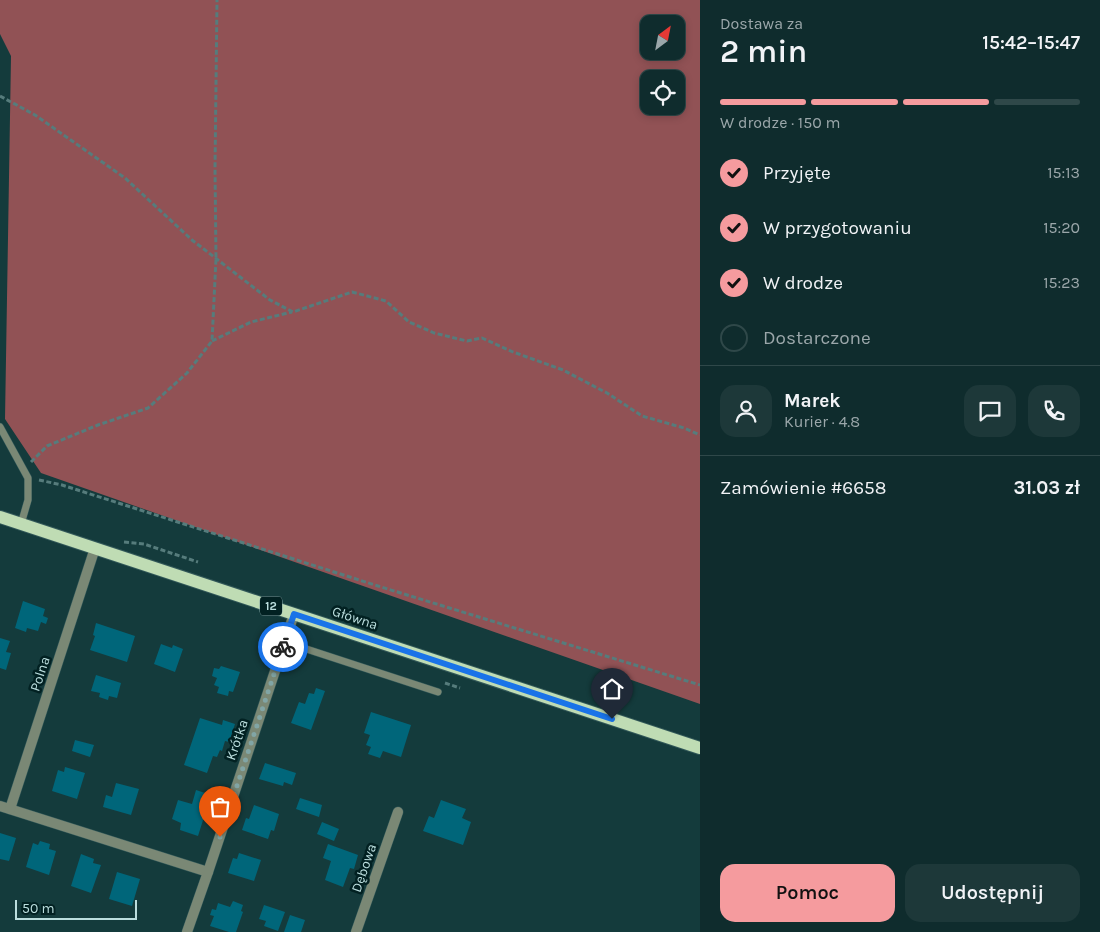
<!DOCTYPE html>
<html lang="pl">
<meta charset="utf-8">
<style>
:root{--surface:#0f2c2d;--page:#1d3839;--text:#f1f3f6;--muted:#9ba7aa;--line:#2f4849;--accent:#f59b9e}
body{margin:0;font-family:Karla,sans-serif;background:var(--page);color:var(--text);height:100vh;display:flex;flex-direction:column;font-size:19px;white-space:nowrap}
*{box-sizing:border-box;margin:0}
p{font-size:16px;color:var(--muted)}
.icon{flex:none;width:28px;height:28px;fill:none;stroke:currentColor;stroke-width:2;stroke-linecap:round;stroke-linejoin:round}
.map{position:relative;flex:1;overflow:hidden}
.side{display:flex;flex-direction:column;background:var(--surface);width:400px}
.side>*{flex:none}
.needle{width:32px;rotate:32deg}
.buttons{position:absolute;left:640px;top:15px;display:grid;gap:10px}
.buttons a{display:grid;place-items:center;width:45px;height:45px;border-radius:10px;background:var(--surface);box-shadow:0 2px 8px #0003,0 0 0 1px var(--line);font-size:25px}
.scale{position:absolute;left:15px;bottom:12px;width:122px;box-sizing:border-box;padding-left:5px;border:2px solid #bbdede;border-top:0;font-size:14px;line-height:18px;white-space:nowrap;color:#bbdede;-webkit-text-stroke:4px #022122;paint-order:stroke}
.pin{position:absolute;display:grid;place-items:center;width:42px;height:42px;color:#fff;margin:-51px -21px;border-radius:50% 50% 50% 0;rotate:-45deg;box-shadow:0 0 5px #0007}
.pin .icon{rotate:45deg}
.courier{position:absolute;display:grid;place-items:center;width:50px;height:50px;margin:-25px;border:4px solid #1a73e8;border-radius:50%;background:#fff;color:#222;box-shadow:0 1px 6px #0007}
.headline em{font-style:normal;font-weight:600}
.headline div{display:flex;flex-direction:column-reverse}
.headline{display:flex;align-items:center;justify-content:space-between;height:85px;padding:0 20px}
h1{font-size:32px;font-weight:600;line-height:38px}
.bar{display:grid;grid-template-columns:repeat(4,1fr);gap:8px 5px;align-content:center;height:60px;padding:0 20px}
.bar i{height:6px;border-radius:4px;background:var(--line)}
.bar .selected{background:var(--accent)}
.bar p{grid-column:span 4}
.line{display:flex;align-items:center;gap:12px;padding:0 20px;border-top:1px solid var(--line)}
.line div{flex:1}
.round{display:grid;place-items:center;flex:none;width:52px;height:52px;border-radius:15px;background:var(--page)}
ol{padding:0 20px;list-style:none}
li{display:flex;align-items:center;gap:15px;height:55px}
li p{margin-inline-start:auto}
li .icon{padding:5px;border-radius:50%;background:var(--accent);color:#111;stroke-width:4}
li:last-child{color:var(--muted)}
li i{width:28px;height:28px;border:2px solid var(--line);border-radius:50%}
.button{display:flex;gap:10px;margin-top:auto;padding:10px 20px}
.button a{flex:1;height:58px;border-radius:15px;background:var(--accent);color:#111;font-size:20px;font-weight:600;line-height:58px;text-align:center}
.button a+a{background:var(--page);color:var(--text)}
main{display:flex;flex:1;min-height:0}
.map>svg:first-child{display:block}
</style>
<main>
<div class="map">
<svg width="700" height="932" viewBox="0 0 700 932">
<rect width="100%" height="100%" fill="#143b3c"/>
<path fill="#915255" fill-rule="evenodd" d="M0,0H700V704L41,473L5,419L11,56L0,34ZM649,24H676V51H649ZM649,79H676V106H649Z"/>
<g fill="#00667a">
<polygon points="23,601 45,609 43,616 48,618 46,624 41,622 38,631 27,628 26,632 15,628"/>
<polygon points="96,623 135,636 127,662 90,650 95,636 93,635"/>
<polygon points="0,638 10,641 6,652 11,653 6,670 0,668"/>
<polygon points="161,644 172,648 173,645 183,649 175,672 154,664"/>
<polygon points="221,666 240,672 233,692 229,691 228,696 217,693 219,687 214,685 217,678 212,676 214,668 219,669"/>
<polygon points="96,675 121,683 117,698 109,696 108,700 99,697 100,693 91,691"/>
<polygon points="316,688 325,691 311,730 291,723 299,702 305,704 309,693 314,694"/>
<polygon points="371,712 411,725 401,757 383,751 380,758 368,754 371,747 366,745 370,735 364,733"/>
<polygon points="200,718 222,725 223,720 235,724 229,742 225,741 222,751 220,750 217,757 213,756 207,773 184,765"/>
<polygon points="75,740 94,745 90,757 72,751"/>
<polygon points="265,763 296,773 292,785 284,782 283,786 259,779"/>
<polygon points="65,767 85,773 77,799 52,791 58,770 64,772"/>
<polygon points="116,783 139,789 131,815 103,807 106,795 112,797"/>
<polygon points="196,790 211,795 198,836 180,830 181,823 172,819 178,800 192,804"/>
<polygon points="300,798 322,805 319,817 296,809"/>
<polygon points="441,800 466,809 462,818 471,822 463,845 423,831 429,816 434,818"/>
<polygon points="254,805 279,814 274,831 271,830 268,839 242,830 246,818 249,819"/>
<polygon points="322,822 339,829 334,841 317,834"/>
<polygon points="0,833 16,838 9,861 0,859"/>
<polygon points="40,841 50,844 49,849 56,851 49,875 26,867 33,843 38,845"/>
<polygon points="328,844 358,855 354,869 350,868 343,887 325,880 331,861 323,858"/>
<polygon points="239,853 261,860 254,881 228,873 233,858 237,859"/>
<polygon points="81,854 94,859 93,863 101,865 91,893 71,886"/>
<polygon points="117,872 140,879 132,906 109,899"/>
<polygon points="233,901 243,905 241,911 243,912 236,932 229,932 210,926 214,916 210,915 212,909 216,910 218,903 230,907"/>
<polygon points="264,905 285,912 278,931 264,926 266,921 259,919"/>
<polygon points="290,915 305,920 301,932 284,932"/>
</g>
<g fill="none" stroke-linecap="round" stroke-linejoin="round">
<g stroke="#325859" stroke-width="8">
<g id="lane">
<polyline points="0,427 28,478 28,500 21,524"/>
<polyline points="285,642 438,692"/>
</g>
</g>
<g stroke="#325859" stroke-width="11">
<g id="street">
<polyline points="0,806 208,872"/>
<polyline points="10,809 95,548"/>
<polyline points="187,932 208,872 294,614"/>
<polyline points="356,932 398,812"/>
</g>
</g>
<g stroke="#325859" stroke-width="14">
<polyline id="primary" points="0,517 700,748"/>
</g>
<g stroke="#567c7c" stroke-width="3" stroke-dasharray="5 2.5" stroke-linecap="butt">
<polyline points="0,96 35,115 125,178 192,240 270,300 293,312 352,292 386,301 409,322 434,333 467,341 482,338 513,352 563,370 607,393 642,416 684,428 700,435"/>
<polyline points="212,341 251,322 292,312"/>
<polyline points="31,462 47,446 98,425 148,408 187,373 212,341 216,259 215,168 217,0"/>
<polyline points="39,480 62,485 378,586 700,685"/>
<polyline points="124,542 144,544 198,562"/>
<polyline points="445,683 460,688"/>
</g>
<use href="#lane" stroke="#7a8875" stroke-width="7"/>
<use href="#street" stroke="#7a8875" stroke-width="10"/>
<use href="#primary" stroke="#bfdcb4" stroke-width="12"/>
</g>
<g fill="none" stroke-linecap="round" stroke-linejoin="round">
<polyline stroke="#81a5a5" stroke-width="5" stroke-dasharray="0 9" points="220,837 283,647"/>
<polyline stroke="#1a73e8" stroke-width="6" points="283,647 294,614 612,719"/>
</g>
<g text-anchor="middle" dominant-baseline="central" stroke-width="5" stroke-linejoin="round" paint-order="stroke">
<rect fill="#022122" stroke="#84a5a6" stroke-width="1" x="260" y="596.5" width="22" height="19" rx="4"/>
<g font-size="12" font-weight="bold" fill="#bbdede">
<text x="271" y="606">12</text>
</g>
<g font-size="14" fill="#bbdede" stroke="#022122">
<text transform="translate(355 618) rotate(18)">Główna</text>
<text transform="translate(40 674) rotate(-72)">Polna</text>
<text transform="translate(237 740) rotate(-71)">Krótka</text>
<text transform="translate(364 868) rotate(-71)">Dębowa</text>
</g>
</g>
</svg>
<div class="buttons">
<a><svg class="needle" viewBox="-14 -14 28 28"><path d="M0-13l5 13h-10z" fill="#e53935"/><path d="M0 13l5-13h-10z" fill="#9ba7aa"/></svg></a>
<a><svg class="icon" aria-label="locate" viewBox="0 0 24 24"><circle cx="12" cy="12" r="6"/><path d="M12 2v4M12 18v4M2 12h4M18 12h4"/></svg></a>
</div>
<div class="scale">50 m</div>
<div class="pin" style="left:220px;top:837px;background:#ea580c"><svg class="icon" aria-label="bag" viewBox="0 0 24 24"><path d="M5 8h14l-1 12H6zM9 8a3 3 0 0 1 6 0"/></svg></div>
<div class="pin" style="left:612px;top:719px;background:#1f2937"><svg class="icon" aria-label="home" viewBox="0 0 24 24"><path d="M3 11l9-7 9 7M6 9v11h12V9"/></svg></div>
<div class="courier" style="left:283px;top:647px"><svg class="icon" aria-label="bike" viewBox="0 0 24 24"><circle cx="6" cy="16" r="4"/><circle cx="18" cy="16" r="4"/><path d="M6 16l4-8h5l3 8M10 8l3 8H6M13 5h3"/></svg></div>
</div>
<section class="side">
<div class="headline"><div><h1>2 min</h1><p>Dostawa za</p></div><em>15:42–15:47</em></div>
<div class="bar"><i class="selected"></i><i class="selected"></i><i class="selected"></i><i></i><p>W drodze · 150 m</p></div>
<ol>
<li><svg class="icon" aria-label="check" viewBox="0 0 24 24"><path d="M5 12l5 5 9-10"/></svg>Przyjęte<p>15:13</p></li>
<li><svg class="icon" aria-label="check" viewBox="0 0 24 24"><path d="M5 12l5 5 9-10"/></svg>W przygotowaniu<p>15:20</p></li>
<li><svg class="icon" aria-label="check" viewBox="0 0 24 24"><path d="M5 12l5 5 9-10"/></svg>W drodze<p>15:23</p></li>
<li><i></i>Dostarczone</li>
</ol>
<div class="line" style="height:90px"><a class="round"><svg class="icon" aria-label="person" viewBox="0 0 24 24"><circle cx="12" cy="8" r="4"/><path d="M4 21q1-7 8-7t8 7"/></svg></a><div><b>Marek</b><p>Kurier · 4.8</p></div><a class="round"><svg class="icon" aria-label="chat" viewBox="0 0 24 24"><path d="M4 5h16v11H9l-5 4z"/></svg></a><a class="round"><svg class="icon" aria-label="phone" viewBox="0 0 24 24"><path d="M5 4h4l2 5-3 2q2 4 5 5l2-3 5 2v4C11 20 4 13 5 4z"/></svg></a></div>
<div class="line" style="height:65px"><div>Zamówienie #6658</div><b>31.03 zł</b></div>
<div class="button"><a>Pomoc</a><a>Udostępnij</a></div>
</section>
</main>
